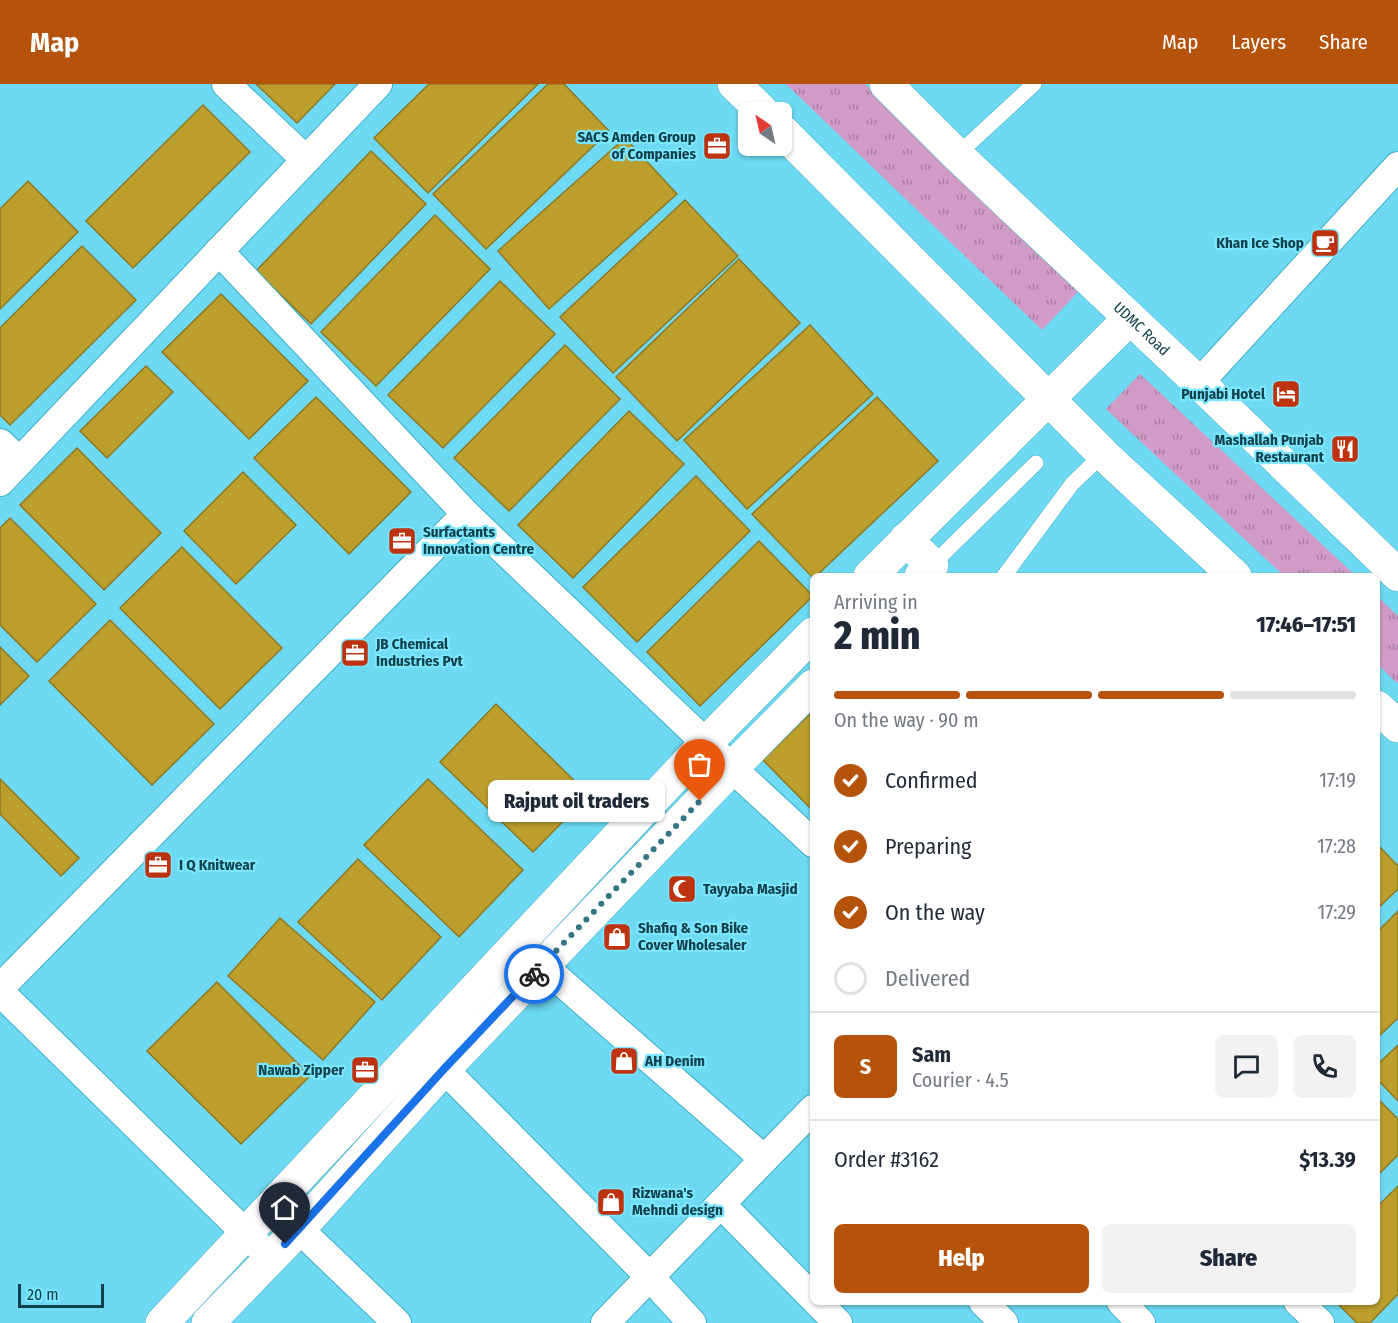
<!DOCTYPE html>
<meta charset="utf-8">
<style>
:root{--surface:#fff;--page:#f2f2f3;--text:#1f2937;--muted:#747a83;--line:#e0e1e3;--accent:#b45309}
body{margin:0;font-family:"Fira Sans Condensed",sans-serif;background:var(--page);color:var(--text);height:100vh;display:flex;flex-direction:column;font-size:22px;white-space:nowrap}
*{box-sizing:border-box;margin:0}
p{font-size:20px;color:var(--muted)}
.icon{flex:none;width:33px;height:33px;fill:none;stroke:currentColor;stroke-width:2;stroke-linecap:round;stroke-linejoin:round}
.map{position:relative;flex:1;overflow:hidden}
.panel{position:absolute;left:810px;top:489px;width:570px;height:732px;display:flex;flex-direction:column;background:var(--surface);border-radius:9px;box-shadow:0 2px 4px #0004}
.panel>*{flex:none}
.needle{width:39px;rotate:326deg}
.tools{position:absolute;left:738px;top:18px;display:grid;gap:12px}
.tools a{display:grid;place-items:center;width:54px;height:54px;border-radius:9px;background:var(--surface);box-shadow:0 2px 4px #0004;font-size:30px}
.scale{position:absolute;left:18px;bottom:15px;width:86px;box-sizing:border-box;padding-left:6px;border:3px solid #12414b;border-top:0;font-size:16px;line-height:21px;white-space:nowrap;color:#12414b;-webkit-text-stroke:4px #7be7ff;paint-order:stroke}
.pin{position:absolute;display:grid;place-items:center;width:51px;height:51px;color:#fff;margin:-62px -26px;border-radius:50% 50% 50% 0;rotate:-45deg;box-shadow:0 0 6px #0007}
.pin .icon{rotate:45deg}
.courier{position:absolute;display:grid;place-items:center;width:60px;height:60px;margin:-30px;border:4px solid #1a73e8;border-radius:50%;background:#fff;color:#222;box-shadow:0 2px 8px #0007}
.bubble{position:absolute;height:42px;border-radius:9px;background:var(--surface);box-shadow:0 2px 4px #0004;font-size:20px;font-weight:800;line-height:42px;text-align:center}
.overview em{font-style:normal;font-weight:800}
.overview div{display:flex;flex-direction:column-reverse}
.overview{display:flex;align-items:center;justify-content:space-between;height:102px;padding:0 24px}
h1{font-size:39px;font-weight:800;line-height:45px}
.bar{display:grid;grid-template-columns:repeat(4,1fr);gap:9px 6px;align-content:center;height:72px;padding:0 24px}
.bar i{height:8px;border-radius:4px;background:var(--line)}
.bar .current{background:var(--accent)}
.bar p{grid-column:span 4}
.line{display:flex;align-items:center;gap:15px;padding:0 24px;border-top:2px solid var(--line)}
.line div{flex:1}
.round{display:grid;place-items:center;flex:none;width:63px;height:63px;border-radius:9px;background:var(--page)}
ol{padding:0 24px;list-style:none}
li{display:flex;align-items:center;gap:18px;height:66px}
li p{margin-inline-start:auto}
li .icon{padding:6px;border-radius:50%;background:var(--accent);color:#fff;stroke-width:4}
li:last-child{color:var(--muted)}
li i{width:33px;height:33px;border:3px solid var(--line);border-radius:50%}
.cta{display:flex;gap:12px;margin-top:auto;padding:12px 24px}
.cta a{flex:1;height:69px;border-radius:9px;background:var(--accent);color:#fff;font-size:24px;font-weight:800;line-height:69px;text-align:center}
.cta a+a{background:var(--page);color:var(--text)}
header{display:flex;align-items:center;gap:36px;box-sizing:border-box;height:84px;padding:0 30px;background:var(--accent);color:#fff}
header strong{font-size:28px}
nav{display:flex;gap:33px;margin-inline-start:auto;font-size:21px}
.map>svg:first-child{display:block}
</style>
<header>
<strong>Map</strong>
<nav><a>Map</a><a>Layers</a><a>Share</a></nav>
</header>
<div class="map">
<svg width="1398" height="1239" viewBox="0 0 1398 1239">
<defs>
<pattern id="grass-tufts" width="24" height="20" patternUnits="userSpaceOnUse" patternTransform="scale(1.5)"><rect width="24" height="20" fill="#d09bc5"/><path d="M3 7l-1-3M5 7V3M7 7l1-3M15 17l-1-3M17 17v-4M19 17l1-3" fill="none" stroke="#a780a2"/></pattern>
</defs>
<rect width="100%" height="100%" fill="#6dd9f2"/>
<g fill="url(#grass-tufts)">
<polygon points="786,0 865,0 1080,206 1042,246"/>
<polygon points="1140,290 1356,492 1284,492 1106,325"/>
<polygon points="1377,512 1398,532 1398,600 1377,580"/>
</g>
<g fill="#bb9e2c" stroke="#8e7823" stroke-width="1.5">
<polygon points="256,0 335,0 297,39"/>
<polygon points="429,0 538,0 428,109 374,54"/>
<polygon points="548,0 564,0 609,47 486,165 433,110"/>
<polygon points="203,21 250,68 133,184 86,137"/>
<polygon points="625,54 677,110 549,225 498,167"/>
<polygon points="371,67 426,120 311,240 256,187"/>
<polygon points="28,97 78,148 0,225 0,125"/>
<polygon points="685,116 738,172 613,289 560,233"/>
<polygon points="435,131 490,185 376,302 321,248"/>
<polygon points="82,162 136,216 10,341 0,331 0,244"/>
<polygon points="739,175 800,239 677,357 616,293"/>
<polygon points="500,197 555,250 443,364 388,311"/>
<polygon points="221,210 308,297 249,355 162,268"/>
<polygon points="810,241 873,310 747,425 684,356"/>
<polygon points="565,261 620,315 509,427 454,374"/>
<polygon points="146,282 173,308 107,374 80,347"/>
<polygon points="316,313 411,408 349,470 254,374"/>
<polygon points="877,313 938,377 816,492 813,492 813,494 752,430"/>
<polygon points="629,327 684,380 573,494 518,441"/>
<polygon points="77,364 161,449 104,506 20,421"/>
<polygon points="243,388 296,441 236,500 184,447"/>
<polygon points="696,392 750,447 637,558 583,503"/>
<polygon points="10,434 96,520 37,578 0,541 0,444"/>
<polygon points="759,457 813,512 700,622 647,568"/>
<polygon points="182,463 282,564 220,625 120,524"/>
<polygon points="110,536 214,640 152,701 49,597"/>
<polygon points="0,563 29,592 0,621"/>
<polygon points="496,620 589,711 533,768 440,678"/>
<polygon points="813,627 813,727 763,676"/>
<polygon points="0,695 79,774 61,792 0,730"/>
<polygon points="428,695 523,786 459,853 364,761"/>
<polygon points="1377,760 1398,782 1398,805 1377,825"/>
<polygon points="358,775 441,853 382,916 298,838"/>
<polygon points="1398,827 1398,934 1377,954 1377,848"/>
<polygon points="280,834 375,918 323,976 228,892"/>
<polygon points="217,898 310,992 241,1060 147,967"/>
<polygon points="1398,961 1398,1017 1377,995 1377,981"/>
<polygon points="1377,1014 1398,1035 1398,1071 1377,1092"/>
<polygon points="1398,1102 1398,1210 1370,1239 1357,1239 1336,1218 1377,1218 1377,1123"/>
</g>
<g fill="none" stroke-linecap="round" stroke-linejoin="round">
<g stroke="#3caec5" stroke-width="16">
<g id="service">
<polyline points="957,71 1034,0"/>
<polyline points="932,481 1036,379"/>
<polyline points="1004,492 1072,400 1103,370"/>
</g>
</g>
<g stroke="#3caec5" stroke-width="30">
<g id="minor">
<polyline points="226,0 306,76"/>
<polyline points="219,167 466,430 732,684 813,759"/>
<polyline points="1199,299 1398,82"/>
<polyline points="0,359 19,377"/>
<polyline points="0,398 378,0"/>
<polyline points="542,881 764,1075"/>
<polyline points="0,904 466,430"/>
<polyline points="0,908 271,1174"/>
<polyline points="444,985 650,1193 692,1239"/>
<polyline points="721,1120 813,1214"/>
<polyline points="299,1145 397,1239"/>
<polyline points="817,1218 838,1239"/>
<polyline points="983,1218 1004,1239"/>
<polyline points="1121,1218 1141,1239"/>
<polyline points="1298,1218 1320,1239"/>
<polyline points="605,1239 813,1025"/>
</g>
</g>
<g stroke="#3caec5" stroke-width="34">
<g id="tertiary">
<polyline points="906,455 932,481 921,492"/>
<polyline points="870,492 1130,234"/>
<polyline points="162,1239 706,659 813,550"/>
<polyline points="208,1239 299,1145 444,985 732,684 813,602"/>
</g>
</g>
<g stroke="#3caec5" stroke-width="34">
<g id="secondary">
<polyline points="734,0 763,28"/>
<path id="s1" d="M886,0L957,71L1199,299L1398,491"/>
<polyline points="782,47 1103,370 1235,492"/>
<polyline points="1377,623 1398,642"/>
</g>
</g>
<use href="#service" stroke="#fff" stroke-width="15"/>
<use href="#minor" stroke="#fff" stroke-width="28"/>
<use href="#tertiary" stroke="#fff" stroke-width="33"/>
<use href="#secondary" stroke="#fff" stroke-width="33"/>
</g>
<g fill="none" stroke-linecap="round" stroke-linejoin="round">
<polyline stroke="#327685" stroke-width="6" stroke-dasharray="0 10.8" points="534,890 700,717"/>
<polyline stroke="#1a73e8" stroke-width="8" points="285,1160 444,985 534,890"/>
</g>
<defs>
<g id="office-square" transform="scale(1.5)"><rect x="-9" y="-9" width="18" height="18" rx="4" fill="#bd330f" stroke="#7be7ff"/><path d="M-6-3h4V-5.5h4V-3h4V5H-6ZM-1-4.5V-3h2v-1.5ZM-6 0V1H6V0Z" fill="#fff"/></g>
<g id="cafe-square" transform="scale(1.5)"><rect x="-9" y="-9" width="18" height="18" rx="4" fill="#bd330f" stroke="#7be7ff"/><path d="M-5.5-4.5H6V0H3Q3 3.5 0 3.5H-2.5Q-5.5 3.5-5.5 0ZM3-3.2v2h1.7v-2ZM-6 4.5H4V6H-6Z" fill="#fff"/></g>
<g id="hotel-square" transform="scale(1.5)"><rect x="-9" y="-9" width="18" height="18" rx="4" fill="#bd330f" stroke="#7be7ff"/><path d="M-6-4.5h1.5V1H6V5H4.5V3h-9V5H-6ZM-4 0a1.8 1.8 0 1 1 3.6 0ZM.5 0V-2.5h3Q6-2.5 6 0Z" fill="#fff"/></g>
<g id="restaurant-square" transform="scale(1.5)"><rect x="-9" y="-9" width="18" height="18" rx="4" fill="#bd330f" stroke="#7be7ff"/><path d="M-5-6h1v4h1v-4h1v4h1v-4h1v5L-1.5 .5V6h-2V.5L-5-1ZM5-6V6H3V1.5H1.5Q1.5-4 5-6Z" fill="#fff"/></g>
<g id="mosque-square" transform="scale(1.5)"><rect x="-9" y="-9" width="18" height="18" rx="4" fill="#bd330f" stroke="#7be7ff"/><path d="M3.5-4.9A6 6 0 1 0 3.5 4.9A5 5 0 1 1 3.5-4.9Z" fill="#fff"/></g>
<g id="shop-square" transform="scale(1.5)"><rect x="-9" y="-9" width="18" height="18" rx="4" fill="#bd330f" stroke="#7be7ff"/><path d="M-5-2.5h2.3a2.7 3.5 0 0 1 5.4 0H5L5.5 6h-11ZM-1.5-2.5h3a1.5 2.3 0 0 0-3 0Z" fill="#fff"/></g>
</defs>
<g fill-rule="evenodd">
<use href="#office-square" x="717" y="62"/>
<use href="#cafe-square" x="1325" y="159"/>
<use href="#hotel-square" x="1286" y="310"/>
<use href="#restaurant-square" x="1345" y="365"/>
<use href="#office-square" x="402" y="457"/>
<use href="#office-square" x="355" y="569"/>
<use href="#office-square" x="158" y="781"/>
<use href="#mosque-square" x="682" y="805"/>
<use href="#shop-square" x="617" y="853"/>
<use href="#shop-square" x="624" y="977"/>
<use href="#office-square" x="365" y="986"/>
<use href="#shop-square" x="611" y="1118"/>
</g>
<g text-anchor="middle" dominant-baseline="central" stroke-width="4.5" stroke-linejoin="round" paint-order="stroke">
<g font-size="15" font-weight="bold" fill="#12414b" stroke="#7be7ff" text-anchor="start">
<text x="696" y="53" text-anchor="end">SACS Amden Group<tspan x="696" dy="17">of Companies</tspan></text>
<text x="1304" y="159" text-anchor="end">Khan Ice Shop</text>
<text x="1265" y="310" text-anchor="end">Punjabi Hotel</text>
<text x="1324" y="356" text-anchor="end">Mashallah Punjab<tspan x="1324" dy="17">Restaurant</tspan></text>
<text x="423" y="448">Surfactants<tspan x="423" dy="17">Innovation Centre</tspan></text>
<text x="376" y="560">JB Chemical<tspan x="376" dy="17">Industries Pvt</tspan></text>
<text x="179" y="781">I Q Knitwear</text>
<text x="703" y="805">Tayyaba Masjid</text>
<text x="638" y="844">Shafiq &amp; Son Bike<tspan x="638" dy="17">Cover Wholesaler</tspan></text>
<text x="645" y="977">AH Denim</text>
<text x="344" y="986" text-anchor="end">Nawab Zipper</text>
<text x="632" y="1109">Rizwana's<tspan x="632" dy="17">Mehndi design</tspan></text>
</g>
<g font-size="15" fill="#12414b" stroke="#7be7ff">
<text stroke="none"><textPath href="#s1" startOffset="354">UDMC Road</textPath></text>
</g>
</g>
</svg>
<div class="tools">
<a><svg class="needle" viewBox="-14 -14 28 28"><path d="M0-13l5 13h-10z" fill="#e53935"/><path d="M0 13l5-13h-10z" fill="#747a83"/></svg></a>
</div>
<div class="scale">20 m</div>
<div class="pin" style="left:700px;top:717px;background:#ea580c"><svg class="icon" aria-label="bag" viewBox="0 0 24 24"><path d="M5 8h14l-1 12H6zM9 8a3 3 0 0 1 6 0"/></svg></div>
<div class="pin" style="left:285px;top:1160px;background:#1f2937"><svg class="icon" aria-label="home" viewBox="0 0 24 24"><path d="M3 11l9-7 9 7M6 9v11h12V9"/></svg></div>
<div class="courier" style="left:534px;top:890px"><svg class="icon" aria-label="bike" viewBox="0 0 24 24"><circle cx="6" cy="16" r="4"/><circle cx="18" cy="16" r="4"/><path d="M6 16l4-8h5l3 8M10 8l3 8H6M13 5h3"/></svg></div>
<div class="bubble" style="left:488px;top:696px;width:177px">Rajput oil traders</div>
<section class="panel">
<div class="overview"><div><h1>2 min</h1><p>Arriving in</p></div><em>17:46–17:51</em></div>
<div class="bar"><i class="current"></i><i class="current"></i><i class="current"></i><i></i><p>On the way · 90 m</p></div>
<ol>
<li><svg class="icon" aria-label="check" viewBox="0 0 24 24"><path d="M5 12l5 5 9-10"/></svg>Confirmed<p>17:19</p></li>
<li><svg class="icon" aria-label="check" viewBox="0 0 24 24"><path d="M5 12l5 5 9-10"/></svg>Preparing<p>17:28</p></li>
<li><svg class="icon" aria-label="check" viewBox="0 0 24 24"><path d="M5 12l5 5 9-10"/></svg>On the way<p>17:29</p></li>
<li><i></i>Delivered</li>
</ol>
<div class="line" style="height:108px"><b class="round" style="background:var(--accent);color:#fff">S</b><div><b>Sam</b><p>Courier · 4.5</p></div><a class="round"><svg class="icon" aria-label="chat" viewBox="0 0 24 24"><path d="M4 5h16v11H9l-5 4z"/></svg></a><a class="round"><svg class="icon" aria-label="phone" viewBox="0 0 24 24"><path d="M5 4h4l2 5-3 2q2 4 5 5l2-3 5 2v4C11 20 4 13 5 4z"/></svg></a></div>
<div class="line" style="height:78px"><div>Order #3162</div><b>$13.39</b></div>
<div class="cta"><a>Help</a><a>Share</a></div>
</section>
</div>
